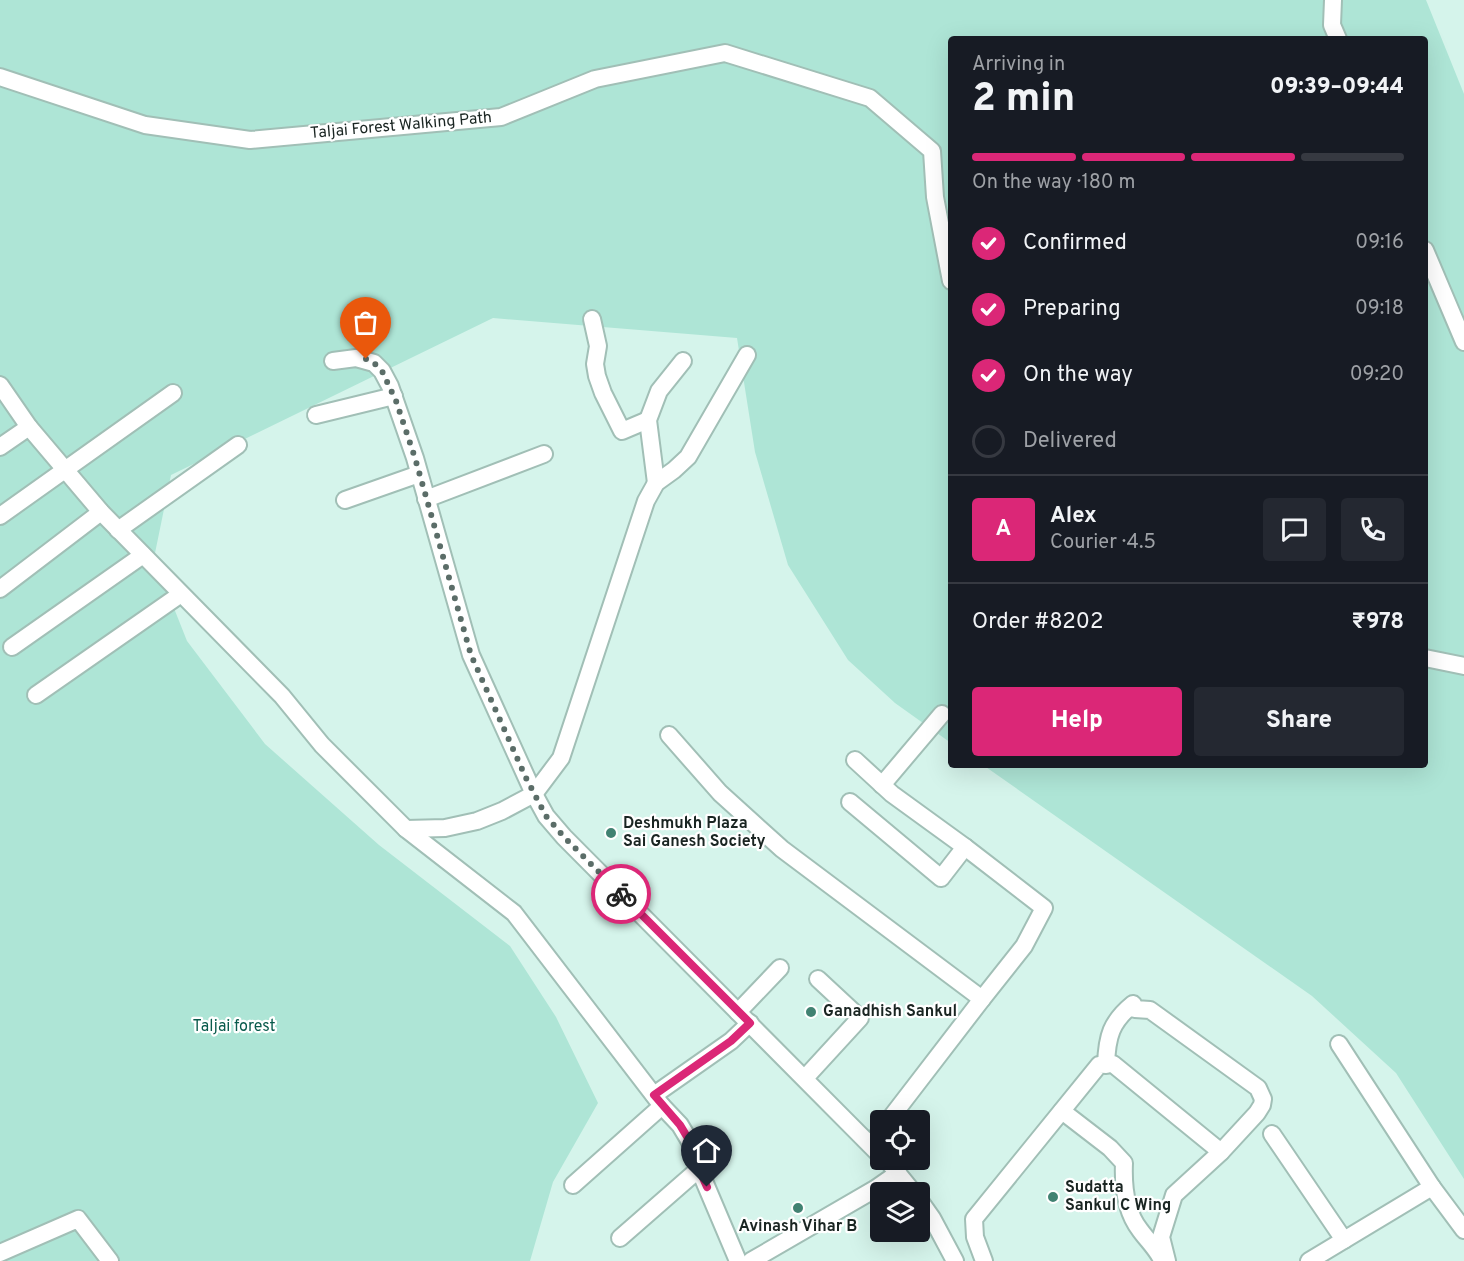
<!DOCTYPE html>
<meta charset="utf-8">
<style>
:root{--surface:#171b24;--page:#242831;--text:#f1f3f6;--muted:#9ea1a6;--line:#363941;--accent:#db2777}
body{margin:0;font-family:Overpass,sans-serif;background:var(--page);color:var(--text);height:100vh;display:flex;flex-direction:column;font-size:22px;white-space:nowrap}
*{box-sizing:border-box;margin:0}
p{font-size:20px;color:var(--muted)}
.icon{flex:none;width:33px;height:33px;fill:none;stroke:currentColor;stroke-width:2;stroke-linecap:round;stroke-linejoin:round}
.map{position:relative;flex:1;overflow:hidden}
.panel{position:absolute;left:948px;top:36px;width:480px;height:732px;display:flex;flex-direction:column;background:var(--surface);border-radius:6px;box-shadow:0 6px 24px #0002}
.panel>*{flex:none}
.controls{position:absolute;left:870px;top:1110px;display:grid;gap:12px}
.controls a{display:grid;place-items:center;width:60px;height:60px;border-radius:6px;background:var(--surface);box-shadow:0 6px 24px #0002;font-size:30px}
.pin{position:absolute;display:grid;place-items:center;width:51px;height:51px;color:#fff;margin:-62px -26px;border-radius:50% 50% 50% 0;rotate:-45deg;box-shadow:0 0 6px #0007}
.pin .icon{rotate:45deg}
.courier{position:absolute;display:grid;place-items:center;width:60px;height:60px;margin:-30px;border:4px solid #db2777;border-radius:50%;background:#fff;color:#222;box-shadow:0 2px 8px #0007}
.head em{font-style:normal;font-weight:800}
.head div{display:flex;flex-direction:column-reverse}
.head{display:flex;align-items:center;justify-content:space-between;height:102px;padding:0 24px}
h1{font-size:39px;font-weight:800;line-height:45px}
.bar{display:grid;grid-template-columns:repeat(4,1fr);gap:9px 6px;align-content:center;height:72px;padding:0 24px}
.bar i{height:8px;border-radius:4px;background:var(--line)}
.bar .on{background:var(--accent)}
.bar p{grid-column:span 4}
.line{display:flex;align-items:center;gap:15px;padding:0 24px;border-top:2px solid var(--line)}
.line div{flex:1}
.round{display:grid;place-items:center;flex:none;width:63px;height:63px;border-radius:6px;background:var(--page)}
ol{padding:0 24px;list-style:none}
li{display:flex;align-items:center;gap:18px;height:66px}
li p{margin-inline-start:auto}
li .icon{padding:6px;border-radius:50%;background:var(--accent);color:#fff;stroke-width:4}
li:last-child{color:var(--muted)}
li i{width:33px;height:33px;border:3px solid var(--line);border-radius:50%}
.primary-button{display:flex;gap:12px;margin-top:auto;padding:12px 24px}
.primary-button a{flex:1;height:69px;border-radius:6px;background:var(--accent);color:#fff;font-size:24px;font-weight:800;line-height:69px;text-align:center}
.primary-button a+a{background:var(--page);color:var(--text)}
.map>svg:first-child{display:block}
</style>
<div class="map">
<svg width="1464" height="1261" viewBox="0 0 1464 1261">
<rect width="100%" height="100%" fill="#d5f4eb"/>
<polygon fill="#aee5d6" points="0,0 1426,0 1464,94 1464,1179 1396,1073 1312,996 983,765 1425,765 1425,39 951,39 951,743 895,703 848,660 788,565 755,452 737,338 493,318 171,475 154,558 187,641 265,744 379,845 510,946 556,1017 598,1103 553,1182 530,1261 0,1261"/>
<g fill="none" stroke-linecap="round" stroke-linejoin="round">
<g stroke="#a1bfb6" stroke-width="20">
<g id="minor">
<polyline points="1333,0 1332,25 1338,39"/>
<polyline points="0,77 145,125 250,140 501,117 595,79 725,53 870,98 932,151 935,197 951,281"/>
<polyline points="1425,250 1464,342"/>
<polyline points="592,319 598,346 595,364 597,376 603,393 622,431 648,420"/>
<polyline points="333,361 356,358 374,363 382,371 390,386 415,458 471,655 534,794 546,816 564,837 880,1155"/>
<polyline points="0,385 29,427 101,512 282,696 322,745 406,829 514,913 662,1106 680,1125 695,1150 699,1169 738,1261"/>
<polyline points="316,415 394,396"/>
<polyline points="0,447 29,427"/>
<polyline points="656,483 648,420 659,391 683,361"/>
<polyline points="426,499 544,454"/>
<polyline points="345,500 419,474"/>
<polyline points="0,516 173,393"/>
<polyline points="118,530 238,445"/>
<polyline points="0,589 101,512"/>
<polyline points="12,647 143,555"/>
<polyline points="1425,658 1464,666"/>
<polyline points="36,695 181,594"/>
<polyline points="669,735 720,793 782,849 982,999 889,1120"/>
<polyline points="855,760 892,794 965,847 1044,908 1024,946 982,999"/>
<polyline points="882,785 942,714"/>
<polyline points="850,802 941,878 965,847"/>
<polyline points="406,829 445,828 477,821 502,811 534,794 561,758 646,501 656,483 674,470 688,457 747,355"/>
<polyline points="738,1012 780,968"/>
<polyline points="1339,1044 1432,1187"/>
<path d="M1106,1065C1107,1036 1111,1022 1133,1004L1135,1009L1150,1010L1258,1088L1263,1099L1262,1105L1257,1113L1221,1152L1174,1195L1161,1237L1167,1261"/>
<polyline points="805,1078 860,1018 818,979"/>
<polyline points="654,1095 731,1041 750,1023"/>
<path d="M1062,1111L1110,1148L1124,1163C1123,1186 1125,1211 1140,1230C1148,1241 1156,1248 1162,1260"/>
<polyline points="1272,1134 1344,1240"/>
<polyline points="871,1145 880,1132"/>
<polyline points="891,1165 913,1192"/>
<polyline points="573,1185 662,1106"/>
<polyline points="920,1201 932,1218 955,1261"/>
<polyline points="620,1238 699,1169"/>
<polyline points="0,1253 78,1219 110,1261"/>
<polyline points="751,1261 875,1189 898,1173"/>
<polyline points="984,1261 975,1237 974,1219 1099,1065 1113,1064 1221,1152"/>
<polyline points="1309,1261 1432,1187 1464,1230"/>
</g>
</g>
<use href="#minor" stroke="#fff" stroke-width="16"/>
</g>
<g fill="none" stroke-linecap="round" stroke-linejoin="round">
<polyline stroke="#5b6d68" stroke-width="6" stroke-dasharray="0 10.8" points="366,359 374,363 382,371 396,401 415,458 471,655 526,778 546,816 564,837 621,894"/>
<polyline stroke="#db2777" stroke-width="8" points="621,894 750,1023 731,1041 654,1095 680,1125 695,1150 699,1169 707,1187"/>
</g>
<g fill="#418272" stroke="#fff" stroke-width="2">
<circle cx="611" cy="833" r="6"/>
<circle cx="811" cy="1012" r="6"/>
<circle cx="1053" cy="1197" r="6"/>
<circle cx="798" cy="1208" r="6"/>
</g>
<g text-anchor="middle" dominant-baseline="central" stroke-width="4.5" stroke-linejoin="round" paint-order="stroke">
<g font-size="16" fill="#1a2522" stroke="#fff">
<text transform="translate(401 126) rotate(-5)">Taljai Forest Walking Path</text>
</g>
<g font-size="16" font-weight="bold" fill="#1a2522" stroke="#fff" text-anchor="start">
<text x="623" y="824">Deshmukh Plaza<tspan x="623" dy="18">Sai Ganesh Society</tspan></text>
<text x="823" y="1012">Ganadhish Sankul</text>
<text x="1065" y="1188">Sudatta<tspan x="1065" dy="18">Sankul C Wing</tspan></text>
<text x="798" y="1227" text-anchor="middle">Avinash Vihar B</text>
</g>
<g font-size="16" fill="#095b4c" stroke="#fff">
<text x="234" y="1027">Taljai forest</text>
</g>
</g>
</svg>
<div class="controls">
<a><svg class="icon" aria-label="locate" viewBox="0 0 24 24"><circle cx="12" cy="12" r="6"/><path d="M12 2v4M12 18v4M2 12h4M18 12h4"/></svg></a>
<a><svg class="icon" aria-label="layers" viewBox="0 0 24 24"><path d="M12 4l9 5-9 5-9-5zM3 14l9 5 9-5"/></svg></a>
</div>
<div class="pin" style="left:366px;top:359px;background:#ea580c"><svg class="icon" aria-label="bag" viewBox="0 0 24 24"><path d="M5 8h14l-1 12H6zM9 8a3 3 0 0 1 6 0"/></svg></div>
<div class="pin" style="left:707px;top:1187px;background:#1f2937"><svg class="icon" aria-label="home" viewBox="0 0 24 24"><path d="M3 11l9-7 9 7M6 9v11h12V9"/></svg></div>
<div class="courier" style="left:621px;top:894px"><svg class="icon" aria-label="bike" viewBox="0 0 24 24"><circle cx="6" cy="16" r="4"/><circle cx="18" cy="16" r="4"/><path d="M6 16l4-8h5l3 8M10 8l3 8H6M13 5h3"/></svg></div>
<section class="panel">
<div class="head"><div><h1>2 min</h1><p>Arriving in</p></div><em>09:39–09:44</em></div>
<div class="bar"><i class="on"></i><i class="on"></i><i class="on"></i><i></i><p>On the way · 180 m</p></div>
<ol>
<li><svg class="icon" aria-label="check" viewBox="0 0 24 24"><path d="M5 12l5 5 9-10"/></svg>Confirmed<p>09:16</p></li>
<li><svg class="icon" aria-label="check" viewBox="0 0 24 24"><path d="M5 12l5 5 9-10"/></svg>Preparing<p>09:18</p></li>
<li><svg class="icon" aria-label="check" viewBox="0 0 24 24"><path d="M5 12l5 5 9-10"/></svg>On the way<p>09:20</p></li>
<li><i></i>Delivered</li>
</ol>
<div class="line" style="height:108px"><b class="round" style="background:var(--accent);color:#fff">A</b><div><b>Alex</b><p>Courier · 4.5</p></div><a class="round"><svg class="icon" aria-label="chat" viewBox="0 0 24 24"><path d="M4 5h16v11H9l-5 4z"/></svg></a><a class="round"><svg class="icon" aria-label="phone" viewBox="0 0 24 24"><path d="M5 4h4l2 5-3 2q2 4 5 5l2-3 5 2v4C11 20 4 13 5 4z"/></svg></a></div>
<div class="line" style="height:78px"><div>Order #8202</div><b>₹978</b></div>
<div class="primary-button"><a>Help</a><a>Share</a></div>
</section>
</div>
